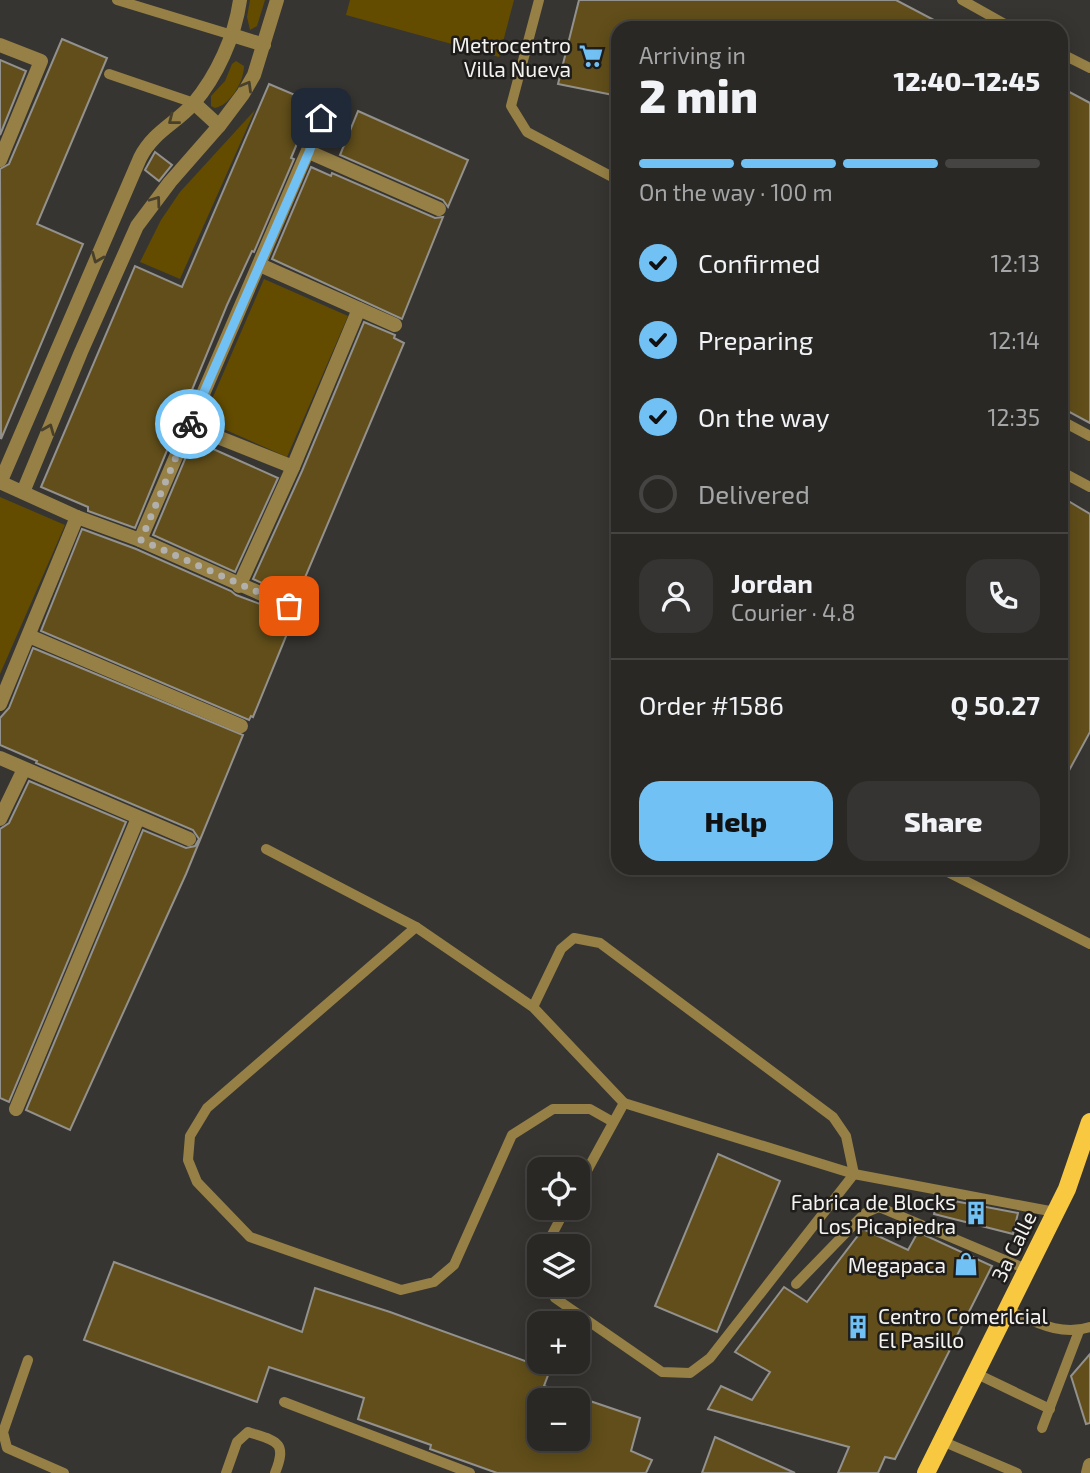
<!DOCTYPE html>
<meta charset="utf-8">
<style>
:root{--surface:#292825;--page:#353432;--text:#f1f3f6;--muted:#a5a6a7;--line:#454442;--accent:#72c1f5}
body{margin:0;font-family:"Exo 2",sans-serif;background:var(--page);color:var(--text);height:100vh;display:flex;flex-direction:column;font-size:26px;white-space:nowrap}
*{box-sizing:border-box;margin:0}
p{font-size:23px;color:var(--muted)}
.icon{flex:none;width:38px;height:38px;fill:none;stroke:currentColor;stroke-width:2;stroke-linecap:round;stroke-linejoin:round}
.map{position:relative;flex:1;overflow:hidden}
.panel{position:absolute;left:611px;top:21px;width:457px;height:854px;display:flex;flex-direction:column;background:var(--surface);border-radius:21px;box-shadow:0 4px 18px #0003,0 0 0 2px var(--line)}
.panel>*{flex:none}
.tools{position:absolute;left:527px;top:1157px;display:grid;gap:14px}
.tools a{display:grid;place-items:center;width:63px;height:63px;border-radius:14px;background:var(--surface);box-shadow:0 4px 18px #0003,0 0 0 2px var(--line);font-size:35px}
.pin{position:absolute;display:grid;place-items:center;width:60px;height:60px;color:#fff;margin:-30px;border-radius:14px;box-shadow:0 4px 10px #0006}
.courier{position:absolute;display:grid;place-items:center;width:70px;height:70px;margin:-35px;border:5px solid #72c1f5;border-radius:50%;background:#fff;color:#222;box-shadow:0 2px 9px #0007}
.head em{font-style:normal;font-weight:800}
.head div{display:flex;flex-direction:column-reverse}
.head{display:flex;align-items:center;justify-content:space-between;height:119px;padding:0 28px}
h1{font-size:46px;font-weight:800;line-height:52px}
.bar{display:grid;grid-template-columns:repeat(4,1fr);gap:10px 7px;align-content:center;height:84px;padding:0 28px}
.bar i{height:9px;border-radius:5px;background:var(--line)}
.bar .active{background:var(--accent)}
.bar p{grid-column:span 4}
.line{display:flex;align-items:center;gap:18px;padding:0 28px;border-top:2px solid var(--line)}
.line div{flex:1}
.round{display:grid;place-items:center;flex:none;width:74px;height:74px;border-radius:21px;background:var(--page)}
ol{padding:0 28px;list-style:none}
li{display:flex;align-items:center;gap:21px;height:77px}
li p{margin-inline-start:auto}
li .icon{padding:7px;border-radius:50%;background:var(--accent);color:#111;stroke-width:4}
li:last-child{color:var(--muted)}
li i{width:38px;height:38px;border:4px solid var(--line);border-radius:50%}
.cta{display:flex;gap:14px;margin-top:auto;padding:14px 28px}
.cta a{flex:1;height:80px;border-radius:21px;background:var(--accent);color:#111;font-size:28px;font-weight:800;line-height:80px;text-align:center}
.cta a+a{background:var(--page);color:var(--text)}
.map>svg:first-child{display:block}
</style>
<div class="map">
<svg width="1090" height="1473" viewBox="0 0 1090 1473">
<rect width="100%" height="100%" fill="#373531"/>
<g fill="#634c00">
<polygon points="250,0 265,0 257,26 250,30 247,17"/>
<polygon points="350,0 514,0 499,57 346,15"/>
<path d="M236,61L244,66C244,82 230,105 215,108L211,106V96L225,81L232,64Z"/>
<polygon points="255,110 180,279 140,262 161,220 180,192"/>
<polygon points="264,279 348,316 287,457 203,420"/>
<polygon points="0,497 65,525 0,674"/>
</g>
<g fill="#614e1a" stroke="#93918d" stroke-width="2">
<polygon points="579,0 896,0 949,28 618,28 618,96 558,84"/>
<polygon points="62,39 107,58 37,224 83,244 1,439 0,169 9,164"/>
<polygon points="0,60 26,71 0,135"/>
<polygon points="269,84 314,103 291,158 294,159 254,252 252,251 227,305 135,528 88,511 88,507 41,487 135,266 182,287"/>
<polygon points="1060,87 1090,103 1090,423 1060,407"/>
<polygon points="358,111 468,160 448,207 443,200 340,155"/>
<polygon points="155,152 172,165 159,181 145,170"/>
<polygon points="311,167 331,176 332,173 435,218 443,217 402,319 272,259"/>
<polygon points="364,322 395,335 394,338 404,343 296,599 253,579 302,471"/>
<polygon points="193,440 278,478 235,572 153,535"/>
<polygon points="1060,496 1090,514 1090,732 1060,787"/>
<polygon points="82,529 136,549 231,591 236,595 289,615 286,622 291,624 253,717 251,716 249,720 41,631"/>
<polygon points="33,648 243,735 186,874 70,1130 26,1110 143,830 186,848 195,846 199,839 193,830 36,763 37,761 0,745 0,718 9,708"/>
<polygon points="29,781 126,822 9,1102 0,1098 0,829 9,823"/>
<polygon points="718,1154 780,1181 717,1332 655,1306"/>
<polygon points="938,1198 1018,1213 1013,1234 934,1214"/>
<polygon points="863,1229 908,1250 918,1232 992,1266 895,1459 885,1457 878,1473 838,1473 849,1447 708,1409 721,1386 752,1400 770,1372 735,1352 784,1287 807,1302"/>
<polygon points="114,1262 302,1332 315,1288 390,1312 550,1370 544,1386 576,1397 576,1400 539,1400 539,1438 578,1438 578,1397 640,1418 631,1451 652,1460 646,1473 497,1473 430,1449 431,1445 358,1419 364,1398 269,1367 257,1402 84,1340"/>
<polygon points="1090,1354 1090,1423 1086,1424 1071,1376"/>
<polygon points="715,1437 795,1473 702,1473"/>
</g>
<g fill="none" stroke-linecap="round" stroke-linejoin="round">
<g stroke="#968046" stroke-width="10">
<polyline points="117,0 232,35"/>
<polyline points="539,0 511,106 527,132 618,180"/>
<polyline points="962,0 1012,28"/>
<polyline points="1060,53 1090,68"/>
<polyline points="109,74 194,103"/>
<polyline points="1060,420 1090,436"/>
<polyline points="1060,471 1090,487"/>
<polyline points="266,849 416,927 533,1007 624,1103 854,1174 846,1136 833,1117 600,943 574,938 561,949 533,1007"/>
<polyline points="940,868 1090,944"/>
<polyline points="416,927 207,1108 190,1136 188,1160 197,1182 250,1237 401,1290 434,1282 454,1265 512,1135 553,1109 590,1109 613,1122"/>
<polyline points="578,1187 624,1103"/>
<polyline points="546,1246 566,1208"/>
<polyline points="550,1284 555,1298 662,1372 690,1373 710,1358 854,1174 1055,1212"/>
<polyline points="796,1284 865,1213 879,1207 1026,1269"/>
<path d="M1007,1310C1034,1321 1060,1337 1090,1327"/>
<polyline points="28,1360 3,1432 7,1448 64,1473"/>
<polyline points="975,1373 1050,1409"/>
<polyline points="284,1402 470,1473"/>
<polyline points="1042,1428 1079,1331"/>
<polyline points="942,1441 1017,1473"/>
<path d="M226,1473L237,1442L248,1432C276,1441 288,1441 275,1473"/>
</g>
<g stroke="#968046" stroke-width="14">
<polyline points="232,35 264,45"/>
<polyline points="0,45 41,61 0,160"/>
<polyline points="194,103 219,126"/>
<polyline points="309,152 439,209"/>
<polyline points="260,265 395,325"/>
<polyline points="190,426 293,467"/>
<polyline points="0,482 77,517 140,540 289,606"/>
<path d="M0,483L140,158C153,132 175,124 193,104C217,76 235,36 240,0"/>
<polyline points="23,492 81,352 137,226 170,182 219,126 243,94 254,75 277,0"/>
<polyline points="140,540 322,118"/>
<polyline points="239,586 293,467 359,309"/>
<polyline points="29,636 241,726"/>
<polyline points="0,704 77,517"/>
<polyline points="0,758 189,839"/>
<polyline points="0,819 24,769"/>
<polyline points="16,1109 138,818"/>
<polyline points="1088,1473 1090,1465"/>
</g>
<polyline stroke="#f8c940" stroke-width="18" points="926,1473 1067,1189 1090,1122"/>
</g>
<defs><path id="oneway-chevron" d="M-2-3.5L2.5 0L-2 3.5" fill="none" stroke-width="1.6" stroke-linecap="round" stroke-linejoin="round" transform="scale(1.75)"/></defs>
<g stroke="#48402a">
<use href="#oneway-chevron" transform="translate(247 86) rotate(-60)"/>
<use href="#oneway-chevron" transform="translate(173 120) rotate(142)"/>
<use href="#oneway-chevron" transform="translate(156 201) rotate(-54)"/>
<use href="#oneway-chevron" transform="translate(97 258) rotate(112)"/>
<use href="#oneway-chevron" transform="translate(49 429) rotate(-68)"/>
</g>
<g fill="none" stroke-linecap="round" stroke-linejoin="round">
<polyline stroke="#b2b0ad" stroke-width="7" stroke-dasharray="0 12.6" points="190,424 141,540 289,606"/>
<polyline stroke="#72c1f5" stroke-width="9" points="190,424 309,152 321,118"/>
</g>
<defs>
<g id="supermarket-bare" transform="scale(1.89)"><path d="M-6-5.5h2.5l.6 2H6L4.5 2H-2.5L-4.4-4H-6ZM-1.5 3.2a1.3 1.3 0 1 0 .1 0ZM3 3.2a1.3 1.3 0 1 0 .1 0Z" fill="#72c1f5" stroke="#1e1d1b" stroke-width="2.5" paint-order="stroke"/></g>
<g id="building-bare" transform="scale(1.89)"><path d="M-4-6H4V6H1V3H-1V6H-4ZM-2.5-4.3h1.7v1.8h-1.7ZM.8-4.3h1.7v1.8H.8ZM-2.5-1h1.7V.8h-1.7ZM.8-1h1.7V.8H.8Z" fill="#72c1f5" stroke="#1e1d1b" stroke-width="2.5" paint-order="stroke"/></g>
<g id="shop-bare" transform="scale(1.89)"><path d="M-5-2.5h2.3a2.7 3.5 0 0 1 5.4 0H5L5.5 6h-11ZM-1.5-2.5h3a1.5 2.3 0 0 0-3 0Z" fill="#72c1f5" stroke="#1e1d1b" stroke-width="2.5" paint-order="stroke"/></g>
</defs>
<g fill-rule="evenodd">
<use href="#supermarket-bare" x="591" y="56"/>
<use href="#building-bare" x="976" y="1213"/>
<use href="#shop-bare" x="966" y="1264"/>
<use href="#building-bare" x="858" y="1327"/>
</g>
<g text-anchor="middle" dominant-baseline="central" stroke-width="5" stroke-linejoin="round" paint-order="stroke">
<g font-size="21" fill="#f4f3f0" stroke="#1e1d1b" text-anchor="end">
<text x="571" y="44">Metrocentro<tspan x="571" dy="24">Villa Nueva</tspan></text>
<text x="956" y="1201">Fabrica de Blocks<tspan x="956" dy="24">Los Picapiedra</tspan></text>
<text x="946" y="1264">Megapaca</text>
<text x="878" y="1315" text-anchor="start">Centro Comerlcial<tspan x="878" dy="24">El Pasillo</tspan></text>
</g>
<g font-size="21" fill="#f4f3f0" stroke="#1e1d1b">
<text transform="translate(1013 1246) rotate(-64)">3a Calle</text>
</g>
</g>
</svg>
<div class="tools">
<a><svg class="icon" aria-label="locate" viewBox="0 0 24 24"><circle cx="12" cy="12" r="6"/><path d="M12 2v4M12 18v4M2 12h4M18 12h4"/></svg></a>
<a><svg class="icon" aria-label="layers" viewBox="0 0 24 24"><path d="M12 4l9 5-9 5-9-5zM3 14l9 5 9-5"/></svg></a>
<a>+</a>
<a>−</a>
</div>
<div class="pin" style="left:289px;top:606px;background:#ea580c"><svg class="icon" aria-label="bag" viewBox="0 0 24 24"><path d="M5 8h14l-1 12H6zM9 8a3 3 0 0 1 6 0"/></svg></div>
<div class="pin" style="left:321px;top:118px;background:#1f2937"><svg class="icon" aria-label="home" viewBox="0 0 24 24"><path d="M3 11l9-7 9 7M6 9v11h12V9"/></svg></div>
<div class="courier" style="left:190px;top:424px"><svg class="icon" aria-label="bike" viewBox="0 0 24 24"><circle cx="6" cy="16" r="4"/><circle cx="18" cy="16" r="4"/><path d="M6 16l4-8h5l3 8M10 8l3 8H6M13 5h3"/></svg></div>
<section class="panel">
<div class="head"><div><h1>2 min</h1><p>Arriving in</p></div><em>12:40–12:45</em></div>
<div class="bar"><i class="active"></i><i class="active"></i><i class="active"></i><i></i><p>On the way · 100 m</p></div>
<ol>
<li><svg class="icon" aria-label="check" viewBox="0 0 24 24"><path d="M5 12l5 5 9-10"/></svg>Confirmed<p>12:13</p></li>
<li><svg class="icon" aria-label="check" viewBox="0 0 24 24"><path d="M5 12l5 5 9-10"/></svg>Preparing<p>12:14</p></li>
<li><svg class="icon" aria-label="check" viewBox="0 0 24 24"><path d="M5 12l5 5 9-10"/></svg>On the way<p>12:35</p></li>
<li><i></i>Delivered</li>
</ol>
<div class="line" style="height:126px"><a class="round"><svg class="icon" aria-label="person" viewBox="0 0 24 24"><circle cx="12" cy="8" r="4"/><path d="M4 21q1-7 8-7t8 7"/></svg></a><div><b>Jordan</b><p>Courier · 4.8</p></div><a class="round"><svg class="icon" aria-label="phone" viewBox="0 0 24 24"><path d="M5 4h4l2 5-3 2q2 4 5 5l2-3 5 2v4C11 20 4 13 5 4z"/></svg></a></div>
<div class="line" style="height:91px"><div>Order #1586</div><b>Q 50.27</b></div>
<div class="cta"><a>Help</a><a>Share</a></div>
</section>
</div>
